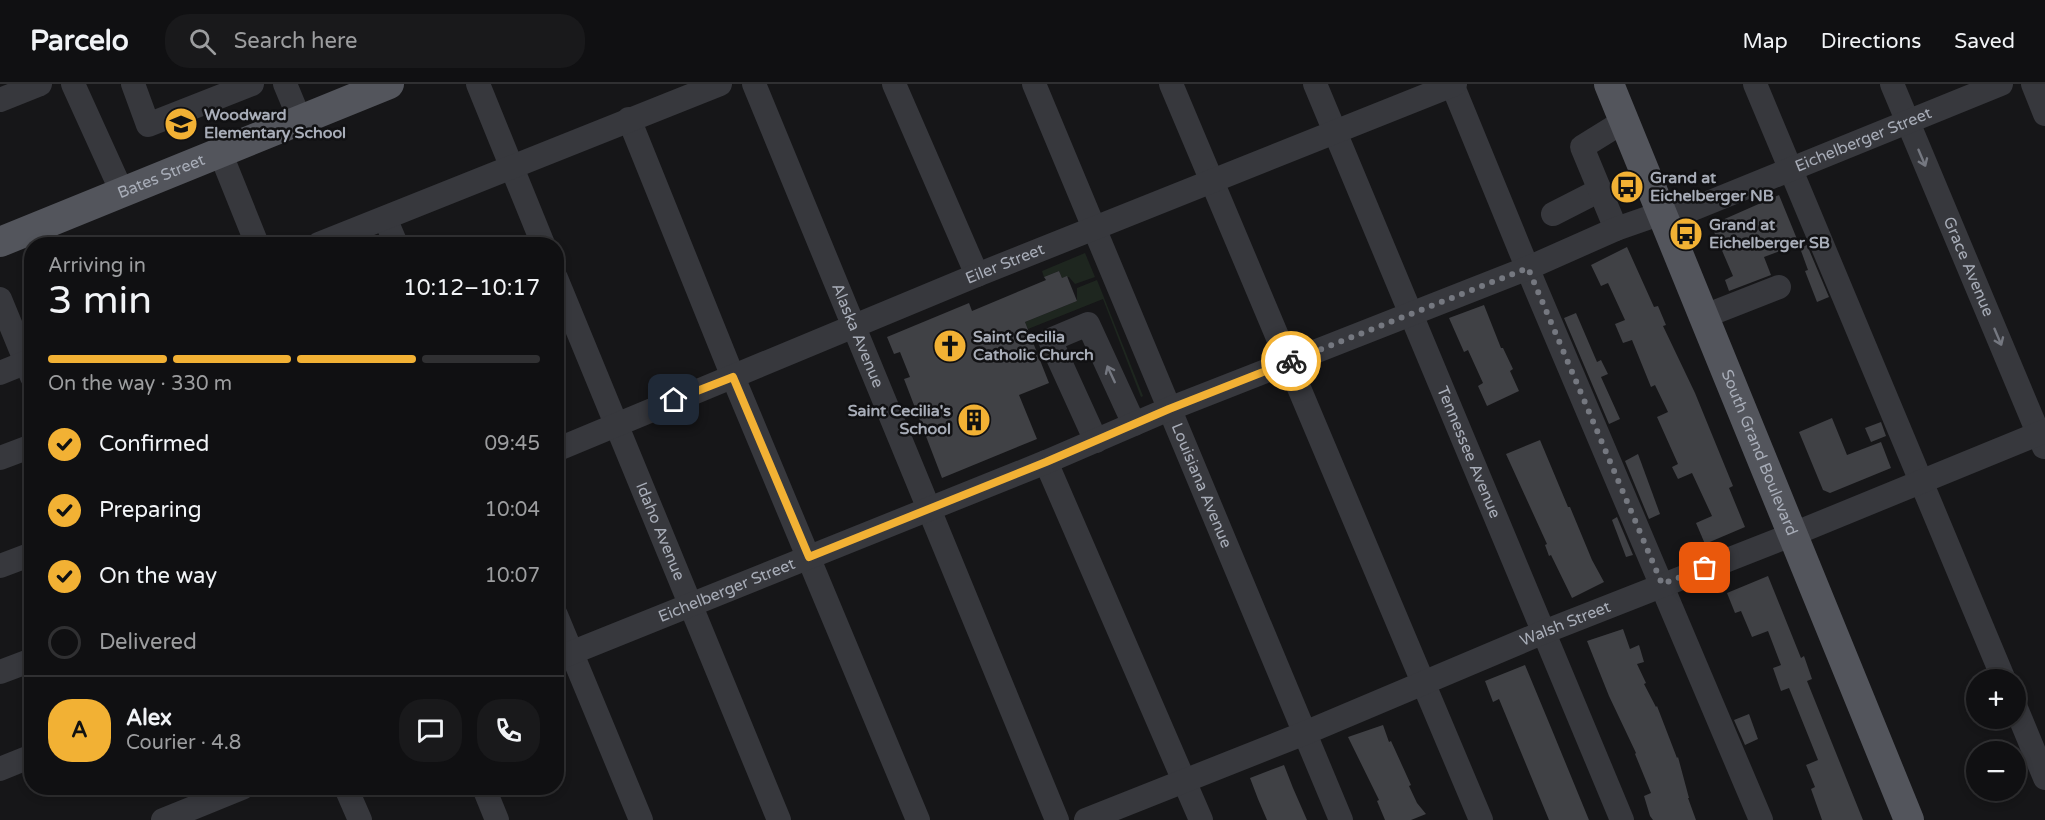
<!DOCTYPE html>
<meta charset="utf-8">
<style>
:root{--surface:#101012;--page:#19191b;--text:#f1f3f6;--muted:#9c9d9f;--line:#303032;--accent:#f2b134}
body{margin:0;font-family:"Varela Round",sans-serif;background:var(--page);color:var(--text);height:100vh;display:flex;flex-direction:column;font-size:22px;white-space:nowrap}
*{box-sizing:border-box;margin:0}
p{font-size:20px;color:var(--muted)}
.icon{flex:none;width:33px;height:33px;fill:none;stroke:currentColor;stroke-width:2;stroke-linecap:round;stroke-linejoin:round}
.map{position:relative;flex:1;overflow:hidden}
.panel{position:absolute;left:24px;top:153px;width:540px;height:558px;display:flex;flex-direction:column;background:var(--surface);border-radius:24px;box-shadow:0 3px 9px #0003,0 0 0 2px var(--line)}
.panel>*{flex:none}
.tools{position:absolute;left:1966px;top:585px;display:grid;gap:12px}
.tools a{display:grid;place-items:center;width:60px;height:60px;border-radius:50%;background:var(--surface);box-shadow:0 3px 9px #0003,0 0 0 2px var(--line);font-size:30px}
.pin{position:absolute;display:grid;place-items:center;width:51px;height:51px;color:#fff;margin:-26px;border-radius:12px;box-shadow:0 3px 9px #0006}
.courier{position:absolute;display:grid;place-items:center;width:60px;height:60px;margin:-30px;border:4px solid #f2b134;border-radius:50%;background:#fff;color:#222;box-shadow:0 2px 8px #0007}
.overview em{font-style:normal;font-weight:600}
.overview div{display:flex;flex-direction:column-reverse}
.overview{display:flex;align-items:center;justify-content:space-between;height:102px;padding:0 24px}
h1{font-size:39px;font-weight:600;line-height:45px}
.bar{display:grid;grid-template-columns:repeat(4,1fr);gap:9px 6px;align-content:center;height:72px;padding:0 24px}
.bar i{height:8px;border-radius:4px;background:var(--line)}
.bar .on{background:var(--accent)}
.bar p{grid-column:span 4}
.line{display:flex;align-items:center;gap:15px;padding:0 24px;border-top:2px solid var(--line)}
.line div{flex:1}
.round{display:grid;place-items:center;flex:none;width:63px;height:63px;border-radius:24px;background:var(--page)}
ol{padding:0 24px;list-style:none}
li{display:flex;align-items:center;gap:18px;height:66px}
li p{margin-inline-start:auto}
li .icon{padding:6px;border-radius:50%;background:var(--accent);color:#111;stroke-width:4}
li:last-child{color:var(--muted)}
li i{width:33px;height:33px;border:3px solid var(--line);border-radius:50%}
header{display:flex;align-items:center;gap:36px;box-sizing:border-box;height:84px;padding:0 30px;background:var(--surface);border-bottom:2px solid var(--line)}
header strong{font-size:28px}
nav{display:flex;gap:33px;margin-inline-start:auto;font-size:21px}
.search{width:420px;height:54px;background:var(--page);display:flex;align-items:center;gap:15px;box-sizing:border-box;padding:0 21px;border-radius:24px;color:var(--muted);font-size:22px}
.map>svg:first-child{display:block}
</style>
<header>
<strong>Parcelo</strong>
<div class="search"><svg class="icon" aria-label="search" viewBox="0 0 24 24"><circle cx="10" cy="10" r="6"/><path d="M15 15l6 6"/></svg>Search here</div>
<nav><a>Map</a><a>Directions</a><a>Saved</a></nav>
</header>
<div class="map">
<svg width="2045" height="736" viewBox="0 0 2045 736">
<rect width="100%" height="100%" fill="#161618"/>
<g fill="#1e261f">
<polygon points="1085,169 1095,193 1075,200 1069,193 1062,194 1059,187 1044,193 1042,187"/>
<polygon points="1097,196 1143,312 1141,313 1103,215 1028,245 1025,238 1077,217 1077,204"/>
</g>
<g fill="#404145">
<polygon points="1779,111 1799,160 1764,173 1771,191 1729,207 1725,196 1733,192 1711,141"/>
<polygon points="1807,161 1829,213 1817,218 1805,187 1808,186 1800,164"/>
<polygon points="1627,163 1654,223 1658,222 1666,241 1663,242 1695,309 1733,402 1729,404 1745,443 1705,460 1696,439 1712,432 1692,389 1678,395 1672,383 1678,380 1657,333 1668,328 1655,301 1651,303 1632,256 1623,259 1615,240 1625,236 1608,199 1601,202 1591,181"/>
<polygon points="1059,187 1062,194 1067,192 1077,217 1025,238 1049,299 1019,311 1037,355 942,394 904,295 910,293 900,268 894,270 887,253 969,219 972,227 1046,196 1044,193"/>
<polygon points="1484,221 1501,264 1503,264 1513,285 1510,287 1519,307 1487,322 1478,302 1483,299 1468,266 1464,268 1449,234"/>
<polygon points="1576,229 1597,278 1601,276 1608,290 1601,293 1620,335 1609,340 1564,234"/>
<polygon points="1832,334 1847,371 1881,358 1891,384 1830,409 1823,406 1799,348"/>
<polygon points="1881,338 1886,352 1871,358 1865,344"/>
<polygon points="1540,356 1568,423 1570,423 1592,476 1604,498 1572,514 1551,471 1549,472 1545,461 1547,460 1506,370"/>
<polygon points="1638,370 1660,430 1649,435 1625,377"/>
<polygon points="1617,433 1633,471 1626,473 1612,436"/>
<polygon points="1768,492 1801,574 1804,572 1812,595 1807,597 1863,736 1822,736 1811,705 1815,703 1806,681 1818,676 1789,604 1781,607 1773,584 1781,581 1768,547 1752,553 1741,527 1735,529 1727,509"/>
<polygon points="1623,545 1630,565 1639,561 1644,578 1637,580 1646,599 1644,600 1656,623 1657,622 1677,674 1678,673 1689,714 1688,714 1696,736 1653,736 1650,732 1644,712 1651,709 1635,670 1636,669 1609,612 1587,557"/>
<polygon points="1525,581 1552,646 1589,736 1549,736 1499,615 1493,618 1485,597"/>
<polygon points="1749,630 1758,655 1745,661 1734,636"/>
<polygon points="1383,641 1389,658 1391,657 1411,701 1409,702 1417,719 1426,730 1411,736 1385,736 1377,717 1379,716 1348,653"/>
<polygon points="1284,681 1293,704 1307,736 1267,736 1258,715 1250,694"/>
</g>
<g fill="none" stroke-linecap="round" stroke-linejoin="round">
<g stroke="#37383d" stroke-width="24">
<polyline points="73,0 122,108"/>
<polyline points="133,0 148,41 252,0"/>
<polyline points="285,0 300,36"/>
<polyline points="478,0 543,160"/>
<path id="s1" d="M754,0L1057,736"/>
<polyline points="894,0 977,191"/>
<path id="s2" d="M1034,0L1341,736"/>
<polyline points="1171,0 1481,736"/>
<path id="s3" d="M1315,0L1622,736"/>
<polyline points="1452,0 1534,200 1761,736"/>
<polyline points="1755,0 2004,596"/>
<path id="s4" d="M1892,0L2044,363"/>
<polyline points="2033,0 2045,30"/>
<polyline points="0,16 40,0"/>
<polyline points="629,35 733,293 918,736"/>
<polyline points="220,68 257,160"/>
<polyline points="1553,130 1600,106"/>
<polyline points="385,134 396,160"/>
<polyline points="1616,145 1582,63 1624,37"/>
<polyline points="319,160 720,0"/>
<path id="s5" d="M556,194L779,736"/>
<polyline points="0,215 32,293"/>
<polyline points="1705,232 1779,203"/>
<polyline points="0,289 32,276"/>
<polyline points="1096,357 1050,256 1088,240 1134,340"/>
<path id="s6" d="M556,366L977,191L1455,0"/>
<polyline points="0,374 32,362"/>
<polyline points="1046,378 1201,736"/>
<polyline points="0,482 32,470"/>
<polyline points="556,531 641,736"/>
<path id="s7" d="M556,575L1046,378L1169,325L1528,184L1616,145L1662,129L1688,127L2001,0"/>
<polyline points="0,588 32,576"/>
<polyline points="2016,624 2045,694"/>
<polyline points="0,685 32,672"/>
<polyline points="346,704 360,736"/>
<polyline points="484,704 497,736"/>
<polyline points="163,736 242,704"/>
<path id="s8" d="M1086,736L1305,649L1544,548L1791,451L2045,347"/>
</g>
<g stroke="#53555c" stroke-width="30">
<path id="s9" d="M1609,0C1710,245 1808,491 1909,736"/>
<path id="s10" d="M0,158L389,0"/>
</g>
</g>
<defs><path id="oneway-shaft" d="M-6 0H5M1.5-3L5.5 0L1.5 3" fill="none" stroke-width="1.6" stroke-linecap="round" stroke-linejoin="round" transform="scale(1.5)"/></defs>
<g stroke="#757881">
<use href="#oneway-shaft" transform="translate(1922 74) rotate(67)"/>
<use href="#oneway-shaft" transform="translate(1998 253) rotate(67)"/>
<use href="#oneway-shaft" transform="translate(1111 290) rotate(-115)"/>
</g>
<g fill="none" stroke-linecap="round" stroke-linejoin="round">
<polyline stroke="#757880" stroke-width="6" stroke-dasharray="0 10.8" points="1291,277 1528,184 1662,500 1705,484"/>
<polyline stroke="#f2b134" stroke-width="8" points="674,316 733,293 809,473 1046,378 1169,325 1291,277"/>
</g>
<defs>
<g id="school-disc" transform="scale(1.725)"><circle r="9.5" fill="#f2b134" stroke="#111113"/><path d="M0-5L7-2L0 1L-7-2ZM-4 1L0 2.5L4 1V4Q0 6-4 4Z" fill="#111"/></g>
<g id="bus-disc" transform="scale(1.725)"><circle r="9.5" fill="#f2b134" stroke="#111113"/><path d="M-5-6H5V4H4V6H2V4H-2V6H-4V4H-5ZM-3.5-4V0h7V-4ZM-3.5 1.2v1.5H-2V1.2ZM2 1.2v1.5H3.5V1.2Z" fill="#111"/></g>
<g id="church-disc" transform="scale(1.725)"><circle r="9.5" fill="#f2b134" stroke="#111113"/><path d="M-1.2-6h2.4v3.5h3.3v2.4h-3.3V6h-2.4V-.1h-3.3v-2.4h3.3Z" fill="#111"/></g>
<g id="building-disc" transform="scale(1.725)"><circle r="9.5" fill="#f2b134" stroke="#111113"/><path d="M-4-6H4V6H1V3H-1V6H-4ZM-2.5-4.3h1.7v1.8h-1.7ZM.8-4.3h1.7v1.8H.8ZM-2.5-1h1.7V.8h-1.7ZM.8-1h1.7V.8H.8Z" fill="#111"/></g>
</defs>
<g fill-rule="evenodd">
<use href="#school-disc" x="181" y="40"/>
<use href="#bus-disc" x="1627" y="103"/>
<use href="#bus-disc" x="1686" y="150"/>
<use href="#church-disc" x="950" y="262"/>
<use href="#building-disc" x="974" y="336"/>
</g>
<g text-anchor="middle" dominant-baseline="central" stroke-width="5" stroke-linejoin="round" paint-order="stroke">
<g font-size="16" font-weight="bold" fill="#a8adb8" stroke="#111113" text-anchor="start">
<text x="204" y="31">Woodward<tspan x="204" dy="18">Elementary School</tspan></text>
<text x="1650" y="94">Grand at<tspan x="1650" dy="18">Eichelberger NB</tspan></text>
<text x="1709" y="141">Grand at<tspan x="1709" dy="18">Eichelberger SB</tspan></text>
<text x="973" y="253">Saint Cecilia<tspan x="973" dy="18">Catholic Church</tspan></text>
<text x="951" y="327" text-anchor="end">Saint Cecilia's<tspan x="951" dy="18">School</tspan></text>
</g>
<g font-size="16" fill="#a8adb8" stroke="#111113">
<text stroke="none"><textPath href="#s7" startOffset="1408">Eichelberger Street</textPath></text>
<text stroke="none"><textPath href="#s10" startOffset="174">Bates Street</textPath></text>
<text stroke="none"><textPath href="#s6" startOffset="486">Eiler Street</textPath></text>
<text stroke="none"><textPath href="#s4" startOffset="198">Grace Avenue</textPath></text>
<text stroke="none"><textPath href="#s1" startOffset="272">Alaska Avenue</textPath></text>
<text stroke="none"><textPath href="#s3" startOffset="399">Tennessee Avenue</textPath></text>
<text stroke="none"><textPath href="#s9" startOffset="398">South Grand Boulevard</textPath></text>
<text stroke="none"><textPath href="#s2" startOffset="435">Louisiana Avenue</textPath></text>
<text stroke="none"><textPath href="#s5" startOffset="274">Idaho Avenue</textPath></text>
<text stroke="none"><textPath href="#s7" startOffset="184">Eichelberger Street</textPath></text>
<text stroke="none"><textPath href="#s8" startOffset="518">Walsh Street</textPath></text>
</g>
</g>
</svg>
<div class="tools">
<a>+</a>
<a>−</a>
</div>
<div class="pin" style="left:1705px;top:484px;background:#ea580c"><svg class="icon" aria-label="bag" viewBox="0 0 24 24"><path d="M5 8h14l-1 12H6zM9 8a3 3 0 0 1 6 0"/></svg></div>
<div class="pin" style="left:674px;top:316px;background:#1f2937"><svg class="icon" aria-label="home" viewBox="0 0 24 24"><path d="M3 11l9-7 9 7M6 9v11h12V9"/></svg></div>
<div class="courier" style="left:1291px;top:277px"><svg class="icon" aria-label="bike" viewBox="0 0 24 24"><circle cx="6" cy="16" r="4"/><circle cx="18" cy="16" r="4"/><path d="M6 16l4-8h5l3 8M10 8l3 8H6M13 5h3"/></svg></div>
<section class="panel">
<div class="overview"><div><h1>3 min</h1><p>Arriving in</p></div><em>10:12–10:17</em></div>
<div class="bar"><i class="on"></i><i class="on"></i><i class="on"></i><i></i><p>On the way · 330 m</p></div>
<ol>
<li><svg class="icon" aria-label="check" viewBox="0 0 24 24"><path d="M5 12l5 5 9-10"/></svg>Confirmed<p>09:45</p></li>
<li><svg class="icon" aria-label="check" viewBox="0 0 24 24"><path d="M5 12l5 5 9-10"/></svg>Preparing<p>10:04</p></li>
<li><svg class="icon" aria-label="check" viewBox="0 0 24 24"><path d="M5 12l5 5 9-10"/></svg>On the way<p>10:07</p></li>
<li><i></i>Delivered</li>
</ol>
<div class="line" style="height:108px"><b class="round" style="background:var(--accent);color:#111">A</b><div><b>Alex</b><p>Courier · 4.8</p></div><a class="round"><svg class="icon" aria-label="chat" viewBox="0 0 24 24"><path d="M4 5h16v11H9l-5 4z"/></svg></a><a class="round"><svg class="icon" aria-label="phone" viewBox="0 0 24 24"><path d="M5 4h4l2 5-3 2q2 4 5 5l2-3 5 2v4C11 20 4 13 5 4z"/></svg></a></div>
</section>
</div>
